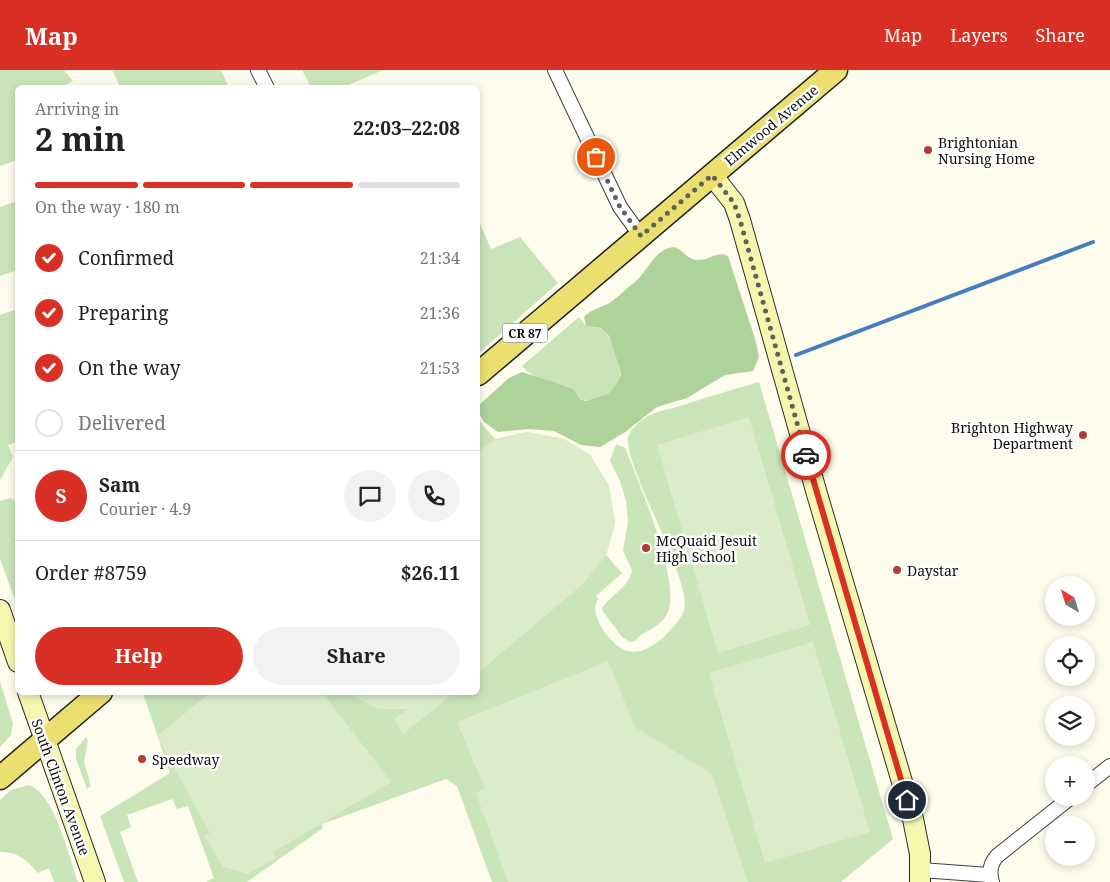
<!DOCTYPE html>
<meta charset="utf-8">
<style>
:root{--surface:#fff;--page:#f2f2f2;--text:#222;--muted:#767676;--line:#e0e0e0;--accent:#d93025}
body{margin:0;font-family:"Noto Serif",serif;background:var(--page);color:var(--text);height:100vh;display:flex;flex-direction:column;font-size:19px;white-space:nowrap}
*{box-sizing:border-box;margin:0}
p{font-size:16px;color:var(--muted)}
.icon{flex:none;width:28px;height:28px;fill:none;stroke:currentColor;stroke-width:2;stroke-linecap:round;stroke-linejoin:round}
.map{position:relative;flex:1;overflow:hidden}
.side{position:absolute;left:15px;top:15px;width:465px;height:610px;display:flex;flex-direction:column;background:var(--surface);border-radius:8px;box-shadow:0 2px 8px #0003}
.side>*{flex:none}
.needle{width:32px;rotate:322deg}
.buttons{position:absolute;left:1045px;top:506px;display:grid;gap:10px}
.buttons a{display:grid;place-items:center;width:50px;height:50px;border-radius:50%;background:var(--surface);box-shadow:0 2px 8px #0003;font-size:25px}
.pin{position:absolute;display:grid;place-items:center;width:42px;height:42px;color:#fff;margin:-21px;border:2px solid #fff;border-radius:50%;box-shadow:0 1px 5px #0007}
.courier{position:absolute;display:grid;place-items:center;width:50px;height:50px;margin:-25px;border:4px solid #d93025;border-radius:50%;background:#fff;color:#222;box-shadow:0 1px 6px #0007}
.overview em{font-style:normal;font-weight:700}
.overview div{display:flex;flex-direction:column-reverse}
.overview{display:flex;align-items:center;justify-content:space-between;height:85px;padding:0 20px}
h1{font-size:32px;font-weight:700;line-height:38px}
.bar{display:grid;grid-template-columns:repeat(4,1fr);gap:8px 5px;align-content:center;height:60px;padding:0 20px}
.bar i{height:6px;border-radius:4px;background:var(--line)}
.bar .on{background:var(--accent)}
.bar p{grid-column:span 4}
.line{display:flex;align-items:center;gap:12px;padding:0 20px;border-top:1px solid var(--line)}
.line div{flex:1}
.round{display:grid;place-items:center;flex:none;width:52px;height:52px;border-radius:26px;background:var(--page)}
ol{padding:0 20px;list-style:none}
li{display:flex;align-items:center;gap:15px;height:55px}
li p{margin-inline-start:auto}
li .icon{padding:5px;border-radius:50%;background:var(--accent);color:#fff;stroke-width:4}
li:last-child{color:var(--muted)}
li i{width:28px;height:28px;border:2px solid var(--line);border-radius:50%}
.primary-button{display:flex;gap:10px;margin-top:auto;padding:10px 20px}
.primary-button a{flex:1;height:58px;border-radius:30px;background:var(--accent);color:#fff;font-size:20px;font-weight:700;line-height:58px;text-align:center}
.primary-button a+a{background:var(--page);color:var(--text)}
header{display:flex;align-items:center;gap:30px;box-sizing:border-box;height:70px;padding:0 25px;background:var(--accent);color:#fff}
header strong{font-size:24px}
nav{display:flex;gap:28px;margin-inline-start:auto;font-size:18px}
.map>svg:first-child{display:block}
</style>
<header>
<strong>Map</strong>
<nav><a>Map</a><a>Layers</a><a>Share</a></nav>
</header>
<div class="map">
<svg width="1110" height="812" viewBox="0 0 1110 812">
<rect width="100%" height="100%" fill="#fdfced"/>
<g fill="#cae4ba">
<polygon points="0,0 64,0 73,11 65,15 66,17 18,18 17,90 0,96"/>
<polygon points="112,0 221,0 229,17 120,17"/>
<polygon points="302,0 383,0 344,17 311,17"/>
<polygon points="17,131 17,200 0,206 0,137"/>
<polygon points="478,149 491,179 520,167 558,213 478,284"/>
<polygon points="17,239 17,372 8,375 13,387 0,410 0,245"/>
<path d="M579,247L586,256C591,257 597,257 602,259C609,262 621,295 620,304C619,320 600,334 584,330C576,328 574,319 567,316C551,311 533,309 522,296Z"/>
<path d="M759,312L893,769L841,812H492L457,716L446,709L322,754L323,758L247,812H206L214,808L188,736L177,739L172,729L127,745L131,757L120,762L138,812H124L100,746L170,703L143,623L478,622V349L495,369L527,362L564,369L590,385L609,416L615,453L606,485L622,503L596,526L598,529C587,545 612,577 628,581C648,587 673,560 682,545C689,531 681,514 677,501C666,466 647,434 635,399C632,390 628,380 628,370C628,360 642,349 650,345C661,340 675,338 686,334C710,326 735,319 759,312Z"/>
<path d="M616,374L625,378C638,411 683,514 667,544C660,558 644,560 635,571L630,572L622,567L602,540C605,528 627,521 632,501L623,480L628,453L626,431L620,411L610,391Z"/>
<polygon points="10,428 17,432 17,535 0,489 0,431"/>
<polygon points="0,611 13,654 11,665 0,677"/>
<polygon points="86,667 88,670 84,692 91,716 87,719 76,689 76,679"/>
<path d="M29,715C55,724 69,787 78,812H54L49,798L38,803C28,791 17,781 0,782V730L11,720Z"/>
</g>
<path fill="#add39b" d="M674,177C684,180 686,189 697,190C709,191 717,180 728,186L756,272L759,287L753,301L725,305L687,328L657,337L625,362L600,377L581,375L554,361L529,359L498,362L484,352L478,341L479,335L509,308L522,302L566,316L573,319L580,329L586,331L608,324L618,312L621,304L619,296L609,266L601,258L586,256L584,247C592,238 602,238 611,232C619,226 627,218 635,212C649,200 654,179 674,177Z"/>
<g fill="#dceccb">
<polygon points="749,347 810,555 718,583 657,375"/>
<polygon points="527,362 564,369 590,385 609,416 615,453 606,485 584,513 478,603 478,382 495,369"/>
<polygon points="813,572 870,762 765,793 709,603"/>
<polygon points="608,591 635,657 712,704 748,812 508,812 476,723 485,719 457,652"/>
<polygon points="211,622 323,623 391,712 273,782 276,788 248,804 223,797 205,766 210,763 157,666"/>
<polygon points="348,623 454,623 403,664 394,649 409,639 378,639"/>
</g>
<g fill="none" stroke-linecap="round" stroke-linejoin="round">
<polyline stroke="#457dc0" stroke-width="4" points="796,285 1093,172"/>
<g stroke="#3f3f3f" stroke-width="16">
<g id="street">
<polyline points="258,0 267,18"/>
<polyline points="555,0 620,137 641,166"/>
<polyline points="1086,715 1110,696"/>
<polyline points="921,800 989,805"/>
<path d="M992,812C989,803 990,794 997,786L1070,728"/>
</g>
</g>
<g stroke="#2e2e2e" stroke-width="22">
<g id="secondary">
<polyline points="712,105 734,133 740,150 817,424 913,749 920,784 920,812"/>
<polyline points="0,540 18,592"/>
<polyline points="28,622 95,812"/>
</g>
</g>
<g stroke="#1d1d1d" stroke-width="25">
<g id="primary">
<polyline points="478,304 836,0"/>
<polyline points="0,708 101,622"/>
</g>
</g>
<use href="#street" stroke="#fff" stroke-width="14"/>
<use href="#secondary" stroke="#f5f7af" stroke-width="20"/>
<use href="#primary" stroke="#ebdf70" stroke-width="22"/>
</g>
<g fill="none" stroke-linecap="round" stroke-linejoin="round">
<polyline stroke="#60605b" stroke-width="5" stroke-dasharray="0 9" points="596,87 620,137 641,166 712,105 734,133 740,150 806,385"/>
<polyline stroke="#d93025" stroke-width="6" points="806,385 907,730"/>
</g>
<g fill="#ae3e32" stroke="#fff" stroke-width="2">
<circle cx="928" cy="80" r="5"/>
<circle cx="1083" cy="365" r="5"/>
<circle cx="646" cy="478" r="5"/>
<circle cx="897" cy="500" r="5"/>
<circle cx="142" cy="689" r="5"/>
</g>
<g text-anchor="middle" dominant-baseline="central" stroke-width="5" stroke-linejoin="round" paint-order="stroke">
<rect fill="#fff" stroke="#555" stroke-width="1" x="502.5" y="253.5" width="45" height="19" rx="4"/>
<g font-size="12" font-weight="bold" fill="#0c0c0c">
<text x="525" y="263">CR 87</text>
</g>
<g font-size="14" fill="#0c0c0c" stroke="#fff">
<text transform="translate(771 55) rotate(-40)">Elmwood Avenue</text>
<text transform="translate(61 717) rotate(70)">South Clinton Avenue</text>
</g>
<g font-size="14" fill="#0c0c0c" stroke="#fff" text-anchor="start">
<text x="938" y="72">Brightonian<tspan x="938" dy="16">Nursing Home</tspan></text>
<text x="1073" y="357" text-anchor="end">Brighton Highway<tspan x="1073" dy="16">Department</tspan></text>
<text x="656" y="470">McQuaid Jesuit<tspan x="656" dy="16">High School</tspan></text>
<text x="907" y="500">Daystar</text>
<text x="152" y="689">Speedway</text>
</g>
</g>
</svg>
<div class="buttons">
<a><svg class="needle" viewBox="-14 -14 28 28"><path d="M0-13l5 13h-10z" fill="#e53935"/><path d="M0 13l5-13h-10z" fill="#767676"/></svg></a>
<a><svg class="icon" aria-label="locate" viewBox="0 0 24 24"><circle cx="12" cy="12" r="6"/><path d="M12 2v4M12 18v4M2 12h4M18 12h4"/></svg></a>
<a><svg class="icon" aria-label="layers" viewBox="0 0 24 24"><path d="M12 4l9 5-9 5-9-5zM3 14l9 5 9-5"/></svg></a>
<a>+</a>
<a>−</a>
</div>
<div class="pin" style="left:596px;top:87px;background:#ea580c"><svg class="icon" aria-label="bag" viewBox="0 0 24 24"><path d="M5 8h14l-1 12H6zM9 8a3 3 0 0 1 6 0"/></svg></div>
<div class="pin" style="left:907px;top:730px;background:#1f2937"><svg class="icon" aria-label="home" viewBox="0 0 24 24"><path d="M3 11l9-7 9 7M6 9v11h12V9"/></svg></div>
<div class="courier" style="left:806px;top:385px"><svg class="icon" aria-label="car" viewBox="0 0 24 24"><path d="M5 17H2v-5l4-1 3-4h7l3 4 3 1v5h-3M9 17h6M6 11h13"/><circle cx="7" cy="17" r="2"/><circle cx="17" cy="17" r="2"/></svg></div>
<section class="side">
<div class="overview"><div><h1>2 min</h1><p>Arriving in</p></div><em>22:03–22:08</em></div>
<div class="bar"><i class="on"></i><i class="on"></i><i class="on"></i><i></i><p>On the way · 180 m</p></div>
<ol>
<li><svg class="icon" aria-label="check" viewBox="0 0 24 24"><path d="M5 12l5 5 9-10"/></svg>Confirmed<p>21:34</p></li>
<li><svg class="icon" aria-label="check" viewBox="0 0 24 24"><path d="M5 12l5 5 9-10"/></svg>Preparing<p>21:36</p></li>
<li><svg class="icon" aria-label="check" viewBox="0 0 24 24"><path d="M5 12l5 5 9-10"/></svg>On the way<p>21:53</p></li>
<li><i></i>Delivered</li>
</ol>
<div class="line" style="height:90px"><b class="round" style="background:var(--accent);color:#fff">S</b><div><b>Sam</b><p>Courier · 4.9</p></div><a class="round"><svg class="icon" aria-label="chat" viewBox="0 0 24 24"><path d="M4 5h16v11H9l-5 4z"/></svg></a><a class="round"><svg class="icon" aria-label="phone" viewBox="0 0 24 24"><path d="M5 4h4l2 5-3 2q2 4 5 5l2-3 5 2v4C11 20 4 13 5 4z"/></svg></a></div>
<div class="line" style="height:65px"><div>Order #8759</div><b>$26.11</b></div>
<div class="primary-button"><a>Help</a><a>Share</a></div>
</section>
</div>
